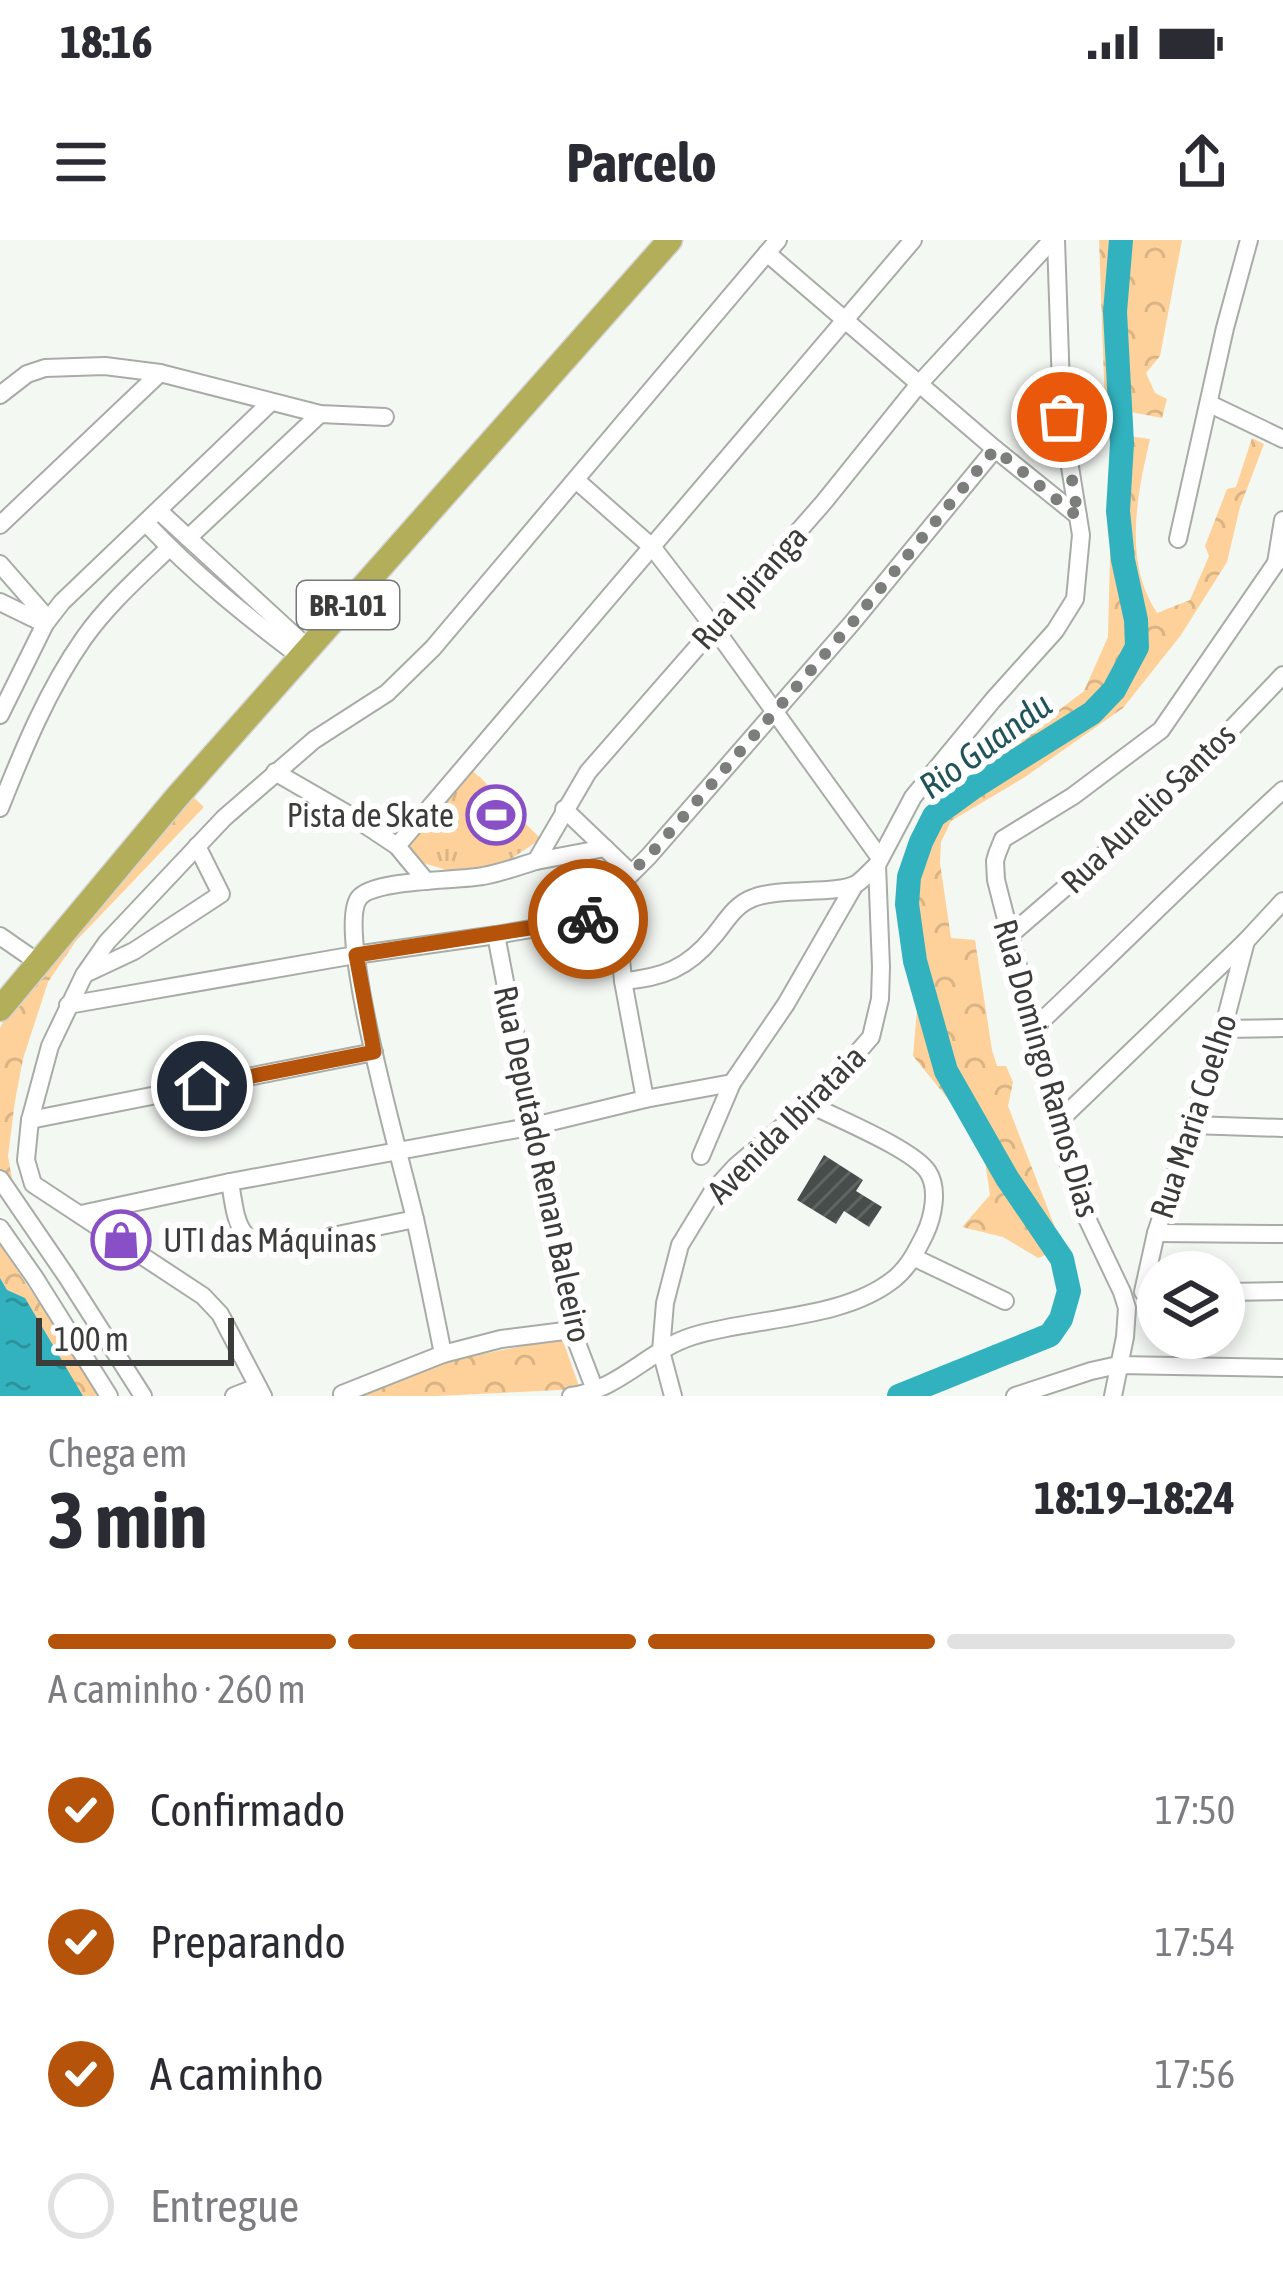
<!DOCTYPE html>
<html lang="pt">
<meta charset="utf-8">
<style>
:root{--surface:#fff;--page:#f7f7f7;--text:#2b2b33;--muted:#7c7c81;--line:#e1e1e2;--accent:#b45309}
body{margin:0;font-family:"Asap Condensed",sans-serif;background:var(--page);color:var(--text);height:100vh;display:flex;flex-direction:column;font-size:45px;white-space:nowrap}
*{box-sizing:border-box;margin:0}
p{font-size:39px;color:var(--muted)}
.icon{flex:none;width:66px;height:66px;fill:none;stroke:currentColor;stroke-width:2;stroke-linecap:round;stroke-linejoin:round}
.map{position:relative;height:1156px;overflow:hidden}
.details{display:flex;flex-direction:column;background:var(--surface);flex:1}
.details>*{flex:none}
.buttons{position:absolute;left:1137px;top:1011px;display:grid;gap:24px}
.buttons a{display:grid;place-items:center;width:108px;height:108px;border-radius:50%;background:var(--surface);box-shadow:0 6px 18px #0003;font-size:60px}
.scale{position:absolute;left:36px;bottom:30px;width:198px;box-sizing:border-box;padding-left:12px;border:6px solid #3c3d3b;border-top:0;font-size:33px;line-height:42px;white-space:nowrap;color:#3c3d3b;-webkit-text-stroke:9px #fff;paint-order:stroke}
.pin{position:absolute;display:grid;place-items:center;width:102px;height:102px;color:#fff;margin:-51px;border:6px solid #fff;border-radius:50%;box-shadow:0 3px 12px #0007}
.courier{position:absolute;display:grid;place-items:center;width:120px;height:120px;margin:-60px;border:9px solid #b45309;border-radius:50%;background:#fff;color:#222;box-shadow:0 3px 15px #0007}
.overview em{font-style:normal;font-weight:700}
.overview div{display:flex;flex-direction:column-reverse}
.overview{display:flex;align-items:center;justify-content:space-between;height:204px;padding:0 48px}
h1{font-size:78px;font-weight:700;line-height:90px}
.bar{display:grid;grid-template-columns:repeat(4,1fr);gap:18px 12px;align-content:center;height:144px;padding:0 48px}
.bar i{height:15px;border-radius:9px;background:var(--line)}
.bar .current{background:var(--accent)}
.bar p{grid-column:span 4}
ol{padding:0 48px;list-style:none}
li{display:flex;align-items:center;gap:36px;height:132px}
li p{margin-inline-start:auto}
li .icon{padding:12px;border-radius:50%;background:var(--accent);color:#fff;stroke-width:4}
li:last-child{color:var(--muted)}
li i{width:66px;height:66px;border:6px solid var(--line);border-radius:50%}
.status{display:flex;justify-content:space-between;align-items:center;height:84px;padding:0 60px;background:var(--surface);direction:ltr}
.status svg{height:33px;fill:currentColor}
header{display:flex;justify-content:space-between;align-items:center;height:156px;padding:0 48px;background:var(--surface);font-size:54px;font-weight:700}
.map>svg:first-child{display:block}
</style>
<div class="status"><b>18:16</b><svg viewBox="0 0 49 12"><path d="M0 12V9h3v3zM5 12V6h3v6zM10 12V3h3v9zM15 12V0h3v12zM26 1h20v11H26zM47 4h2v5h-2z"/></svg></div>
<header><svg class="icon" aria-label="menu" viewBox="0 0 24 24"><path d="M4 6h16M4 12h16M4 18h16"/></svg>Parcelo<svg class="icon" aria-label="share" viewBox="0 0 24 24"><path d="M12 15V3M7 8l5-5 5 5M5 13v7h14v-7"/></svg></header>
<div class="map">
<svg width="1283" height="1156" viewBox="0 0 1283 1156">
<defs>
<pattern id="grass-tufts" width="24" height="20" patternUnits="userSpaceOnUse" patternTransform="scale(3)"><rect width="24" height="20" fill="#fdd199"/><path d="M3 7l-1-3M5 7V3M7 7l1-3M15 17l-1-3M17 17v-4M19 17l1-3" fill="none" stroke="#dab485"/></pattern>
<pattern id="forest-crowns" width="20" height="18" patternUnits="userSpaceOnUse" patternTransform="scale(3)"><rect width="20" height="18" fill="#fdd199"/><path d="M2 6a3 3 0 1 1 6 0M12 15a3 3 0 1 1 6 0" fill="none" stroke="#dab485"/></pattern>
<pattern id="water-ripples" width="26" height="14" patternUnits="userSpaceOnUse" patternTransform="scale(3)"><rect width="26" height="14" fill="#32b2bf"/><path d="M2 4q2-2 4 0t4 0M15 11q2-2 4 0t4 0" fill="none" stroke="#2c929c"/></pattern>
<pattern id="building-hatch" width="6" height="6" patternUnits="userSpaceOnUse" patternTransform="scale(3)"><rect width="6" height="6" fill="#474d4b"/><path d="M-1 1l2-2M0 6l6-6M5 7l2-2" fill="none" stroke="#606563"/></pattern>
</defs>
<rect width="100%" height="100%" fill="#f4f8f3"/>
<polygon fill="url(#grass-tufts)" points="469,527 541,599 494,630 466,636 420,622 408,611 404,599"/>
<g fill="url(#forest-crowns)">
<polygon points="1099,0 1182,0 1160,116 1146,133 1155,153 1167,159 1162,178 1105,167"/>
<path d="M1113,194L1150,199C1137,255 1123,322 1157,373L1190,360L1209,316L1205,306L1227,249L1236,247L1252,198L1264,204L1240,267L1227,322L1181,395L1123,468L1025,537L951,581L941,602L940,623L951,698L975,700L992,810L997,826H1006L1013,842L1008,866L1063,1008L1038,1018L1003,997L962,987L990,955L985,921L957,870L913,816L918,758L906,703L900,655L906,621L929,569L1084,451L1108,397Z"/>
<polygon points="191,555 204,567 76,701 48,742 23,819 15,861 8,916 14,950 0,931 0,788 22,745"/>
<polygon points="0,1005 102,1156 0,1156"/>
<polygon points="562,1098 580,1149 436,1156 358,1156 438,1123"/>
</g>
<g fill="#fdd199">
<polygon points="479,536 527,587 506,607 458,556"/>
<polygon points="464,568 504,609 482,628 444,588"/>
</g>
<polygon fill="url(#water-ripples)" points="0,1038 7,1050 25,1058 83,1156 0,1156"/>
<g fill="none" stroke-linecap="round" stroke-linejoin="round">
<polyline stroke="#32b2bf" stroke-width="24" points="899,1156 1050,1095 1061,1079 1069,1051 1062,1019 1007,938 946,831 915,721 907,664 909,637 921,602 934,576 974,547 1092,473 1114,450 1137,407 1136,380 1123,320 1118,271 1122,203 1115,72 1121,0"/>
</g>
<polygon fill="url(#building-hatch)" points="824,915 863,940 856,951 882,967 869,987 844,971 836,984 797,960"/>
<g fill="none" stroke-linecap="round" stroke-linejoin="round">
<g stroke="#a8aca7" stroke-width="20">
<g id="minor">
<polyline points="767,13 995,209 1078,276"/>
<polyline points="0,155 27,134 45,128 105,126 160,133 320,174 385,177"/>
<polyline points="1210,164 1283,199"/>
<polyline points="576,240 653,308 713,386 880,618"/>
<polyline points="159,271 309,409"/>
<path d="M146,283C194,334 246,376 302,418"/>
<polyline points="0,285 160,133"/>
<polyline points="188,298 320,174"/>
<polyline points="1178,299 1225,88 1249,0"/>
<polyline points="1276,323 1283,280"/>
<polyline points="0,324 48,379"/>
<polyline points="0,362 45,384"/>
<polyline points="0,475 45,384 62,362 270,163"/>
<polyline points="275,532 358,580 397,606 426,641"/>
<path d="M0,568C23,510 48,449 84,398C108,364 140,336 169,308"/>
<polyline points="564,569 631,633"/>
<polyline points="397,606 913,0"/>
<polyline points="536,621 605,608"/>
<polyline points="496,695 572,1090 595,1150"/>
<polyline points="0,696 39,723"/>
<polyline points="1009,696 1148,576 1283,435"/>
<polyline points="85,734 134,711 221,654 197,606"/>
<path d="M623,741C662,738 688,728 713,697C726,682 734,665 753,658C780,647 836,655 856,644C863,640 870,631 877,625"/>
<polyline points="68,765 355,715 496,695 614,675"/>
<path d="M1033,789C1117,710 1198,628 1283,550"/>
<polyline points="1223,789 1283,788"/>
<polyline points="645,859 623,741 619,697 611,668 615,650 649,616 852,383 995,209"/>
<polyline points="30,880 374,812"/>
<polyline points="1059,881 1246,701 1283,661"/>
<polyline points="1192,885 1283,888"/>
<polyline points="701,916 732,843 786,764 854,646"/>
<polyline points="0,939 67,1037 143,1156"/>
<path d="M230,942C237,985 237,1009 289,1005L415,979"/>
<polyline points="81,974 230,942 534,886 645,859 732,843"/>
<polyline points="0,988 35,1038 109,1156"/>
<polyline points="1156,993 1283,994"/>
<polyline points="913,1017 1005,1061"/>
<polyline points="1143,1052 1156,993 1223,789 1246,701"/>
<polyline points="1224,1052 1283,1051"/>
<path d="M443,1114C434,1069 425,1024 415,979C404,930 334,690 359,658C373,639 458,641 483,636C501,633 519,626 536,621L588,532L824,262L919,144L1052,0"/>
<polyline points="342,1154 443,1114 501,1099 572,1090"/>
<polyline points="234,1156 257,1147"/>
<polyline points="263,1156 220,1074 203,1056 33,944 26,920 30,880 50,806 84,735 107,702 224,578 314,500 387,453 433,408 778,0"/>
<path d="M571,1156C621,1149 648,1110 693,1096C755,1077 843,1080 894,1039C909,1027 917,1010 925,994C933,977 939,949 928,932C913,909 836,878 809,864"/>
<polyline points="673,1156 661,1111 665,1063 680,1005 713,951 736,926 825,850 871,797 880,759 881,727 877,625 913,557 993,460 1055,391 1075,359 1081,295 1062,177 1056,0"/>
<polyline points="1015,1156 1091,1131 1118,1125 1283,1128"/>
<polyline points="1113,1156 1125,1097 1127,1068 1122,1052 1082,968 1071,933 996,640 995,621 997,614 1003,599 1073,556 1161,490 1276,323 1283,319"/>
</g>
</g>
<g stroke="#d4d4d4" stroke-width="27">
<polyline id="highway" points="0,769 177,557 670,0"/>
</g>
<use href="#minor" stroke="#fff" stroke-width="16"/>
<use href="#highway" stroke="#b2ae59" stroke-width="24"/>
</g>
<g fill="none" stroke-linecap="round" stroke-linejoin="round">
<path stroke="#7c7e7b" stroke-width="12" stroke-dasharray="0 21.6" d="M588,679L614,675C608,646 630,634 649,616L852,383L995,209L1078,277L1062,177"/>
<polyline stroke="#b45309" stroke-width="15" points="202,846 374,812 356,715 588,679"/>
</g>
<defs>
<g id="stadium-ring" transform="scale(3)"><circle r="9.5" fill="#fff" stroke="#894fc6" stroke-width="1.5"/><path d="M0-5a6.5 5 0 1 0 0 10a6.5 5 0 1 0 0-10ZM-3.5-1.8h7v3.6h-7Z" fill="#894fc6"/></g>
<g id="shop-ring" transform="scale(3)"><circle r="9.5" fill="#fff" stroke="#894fc6" stroke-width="1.5"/><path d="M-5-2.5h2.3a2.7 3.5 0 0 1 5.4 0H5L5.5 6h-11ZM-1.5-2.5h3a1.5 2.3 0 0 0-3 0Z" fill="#894fc6"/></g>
</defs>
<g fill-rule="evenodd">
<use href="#stadium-ring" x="496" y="575"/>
<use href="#shop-ring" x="121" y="1000"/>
</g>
<g text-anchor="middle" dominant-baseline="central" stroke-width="12" stroke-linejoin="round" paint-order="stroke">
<rect fill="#fff" stroke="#767776" stroke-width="3" x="297" y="341" width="102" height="48" rx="9"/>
<g font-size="30" font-weight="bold" fill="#3c3d3b">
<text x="348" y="365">BR-101</text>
</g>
<g font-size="33" fill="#3c3d3b" stroke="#fff">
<text transform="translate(749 347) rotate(-48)">Rua Ipiranga</text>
<text transform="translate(1148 568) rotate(-44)">Rua Aurelio Santos</text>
<text transform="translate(1047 828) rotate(74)">Rua Domingo Ramos Dias</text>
<text transform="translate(1193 876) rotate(-72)">Rua Maria Coelho</text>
<text transform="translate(786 884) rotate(-45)">Avenida Ibirataia</text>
<text transform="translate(543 924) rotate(78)">Rua Deputado Renan Baleeiro</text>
</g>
<g font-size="33" fill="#3c3d3b" stroke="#fff" text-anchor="end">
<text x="454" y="575">Pista de Skate</text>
<text x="163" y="1000" text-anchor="start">UTI das Máquinas</text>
</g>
<g font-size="36" font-style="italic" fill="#205459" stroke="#fff">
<text transform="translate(985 505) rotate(-36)">Rio Guandu</text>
</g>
</g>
</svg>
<div class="buttons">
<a><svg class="icon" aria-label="layers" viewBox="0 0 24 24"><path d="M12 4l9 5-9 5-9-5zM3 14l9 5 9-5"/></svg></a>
</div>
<div class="scale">100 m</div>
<div class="pin" style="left:1062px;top:177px;background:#ea580c"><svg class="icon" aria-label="bag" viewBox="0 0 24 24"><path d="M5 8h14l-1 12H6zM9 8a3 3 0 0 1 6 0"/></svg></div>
<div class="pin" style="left:202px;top:846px;background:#1f2937"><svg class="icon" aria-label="home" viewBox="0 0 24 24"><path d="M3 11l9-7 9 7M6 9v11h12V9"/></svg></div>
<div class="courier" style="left:588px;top:679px"><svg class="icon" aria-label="bike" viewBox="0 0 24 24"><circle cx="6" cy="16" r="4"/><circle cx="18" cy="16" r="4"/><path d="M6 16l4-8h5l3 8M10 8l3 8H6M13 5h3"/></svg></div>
</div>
<section class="details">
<div class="overview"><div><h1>3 min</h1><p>Chega em</p></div><em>18:19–18:24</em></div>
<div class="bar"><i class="current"></i><i class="current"></i><i class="current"></i><i></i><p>A caminho · 260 m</p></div>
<ol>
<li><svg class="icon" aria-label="check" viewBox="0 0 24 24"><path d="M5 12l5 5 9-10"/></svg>Confirmado<p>17:50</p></li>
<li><svg class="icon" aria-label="check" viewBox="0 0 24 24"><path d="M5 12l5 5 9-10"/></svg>Preparando<p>17:54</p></li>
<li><svg class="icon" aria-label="check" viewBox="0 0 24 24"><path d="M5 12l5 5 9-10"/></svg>A caminho<p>17:56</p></li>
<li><i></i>Entregue</li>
</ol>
</section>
